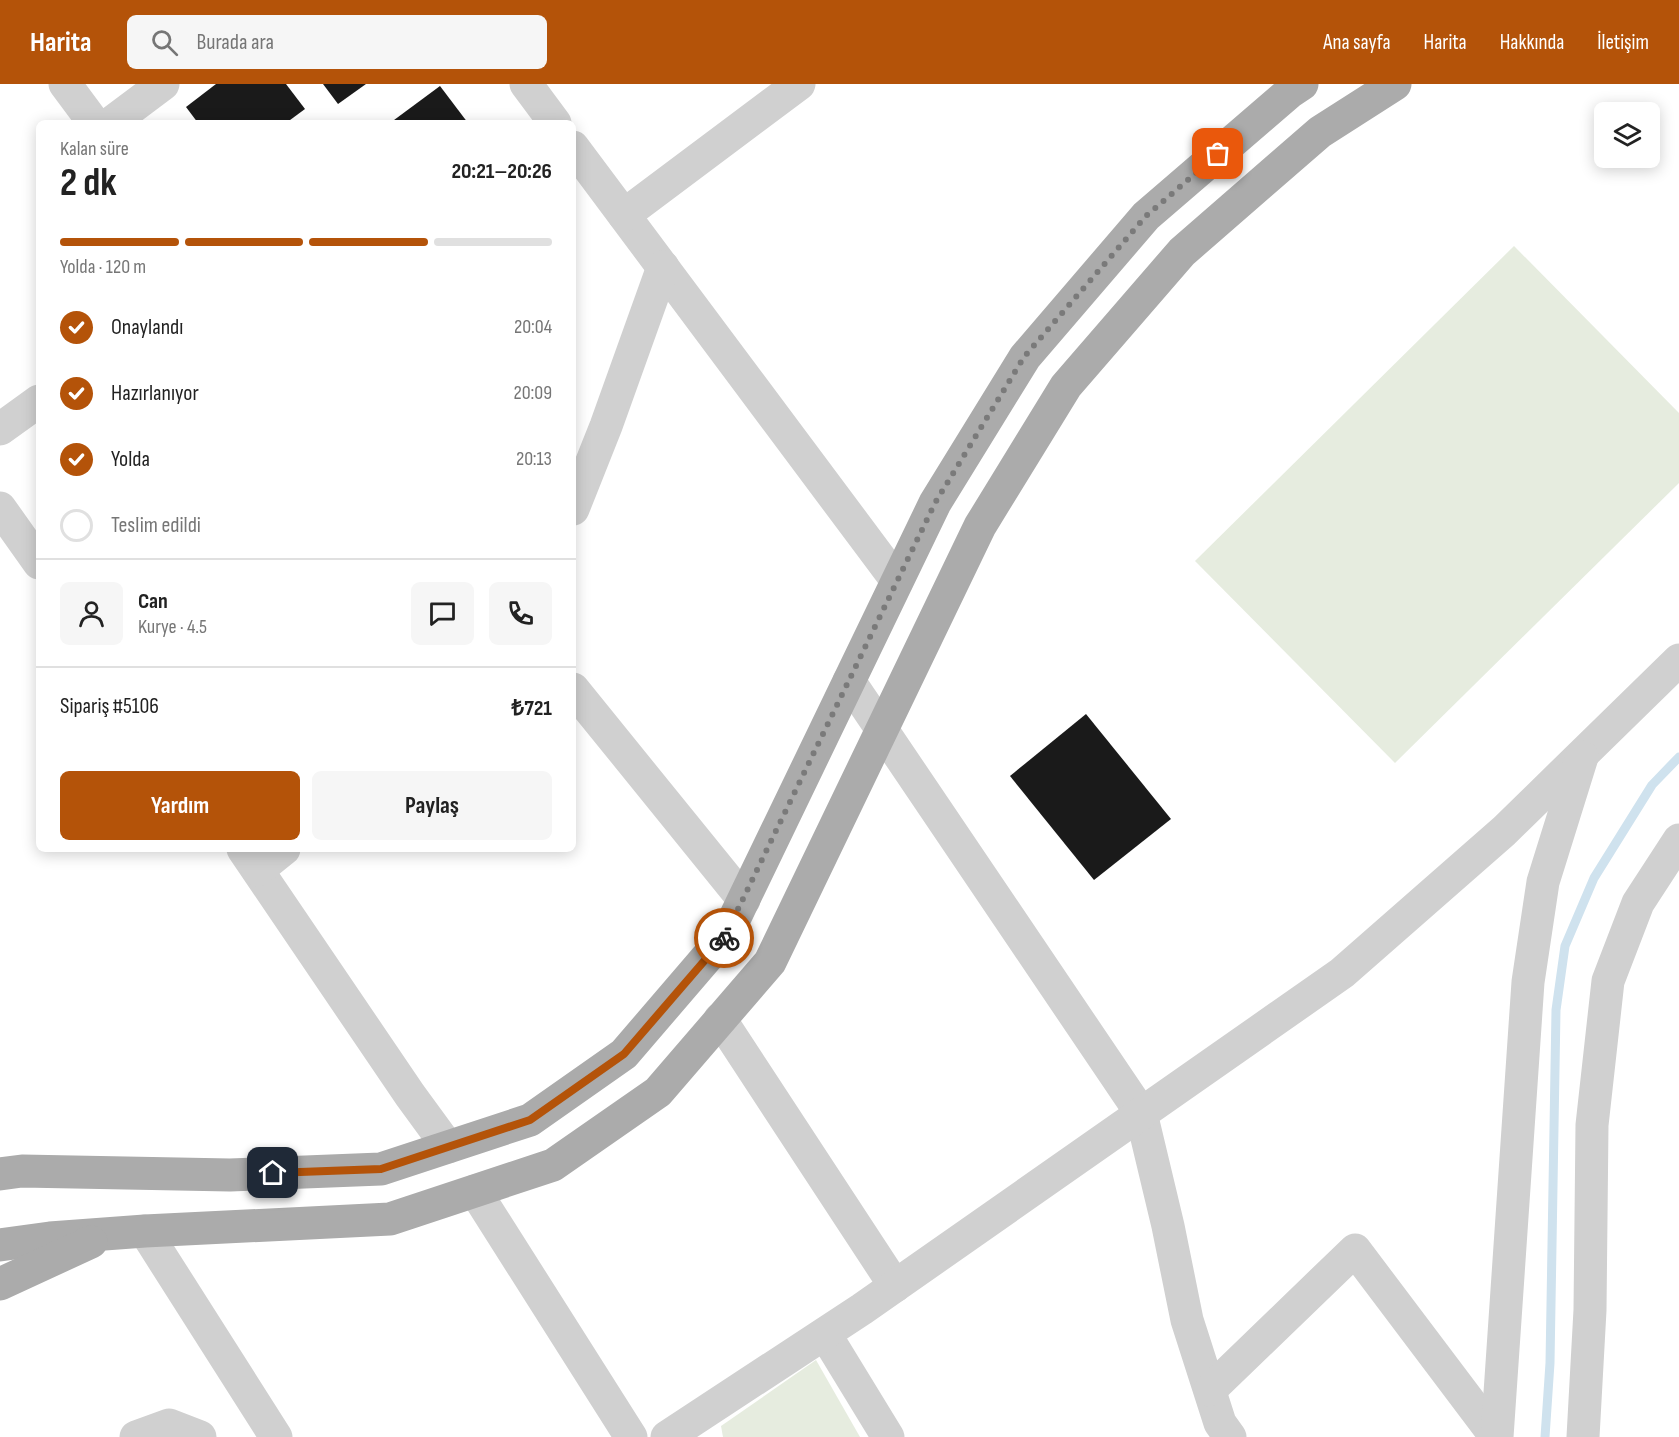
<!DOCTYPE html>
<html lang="tr">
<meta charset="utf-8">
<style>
:root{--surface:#fff;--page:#f6f6f6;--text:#222;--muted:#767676;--line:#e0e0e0;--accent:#b45309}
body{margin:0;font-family:"Sofia Sans Condensed",sans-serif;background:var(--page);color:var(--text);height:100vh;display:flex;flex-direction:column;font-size:22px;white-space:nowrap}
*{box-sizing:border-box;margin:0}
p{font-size:20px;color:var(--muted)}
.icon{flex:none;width:33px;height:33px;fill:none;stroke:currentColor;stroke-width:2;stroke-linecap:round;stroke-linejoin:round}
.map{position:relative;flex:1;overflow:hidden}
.drawer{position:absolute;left:36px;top:36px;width:540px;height:732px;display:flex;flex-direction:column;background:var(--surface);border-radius:9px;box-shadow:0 3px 15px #0003}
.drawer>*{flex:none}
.buttons{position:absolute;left:1594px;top:18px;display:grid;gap:12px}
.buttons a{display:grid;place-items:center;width:66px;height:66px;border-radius:9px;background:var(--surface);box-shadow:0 3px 15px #0003;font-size:30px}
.pin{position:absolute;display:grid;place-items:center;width:51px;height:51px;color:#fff;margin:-26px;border-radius:12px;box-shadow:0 3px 9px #0006}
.courier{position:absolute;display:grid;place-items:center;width:60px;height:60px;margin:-30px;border:4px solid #b45309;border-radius:50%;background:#fff;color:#222;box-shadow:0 2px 8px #0007}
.head em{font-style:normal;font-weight:700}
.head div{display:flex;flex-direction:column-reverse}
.head{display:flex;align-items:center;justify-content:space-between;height:102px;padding:0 24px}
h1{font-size:39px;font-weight:700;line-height:45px}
.bar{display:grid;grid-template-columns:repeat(4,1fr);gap:9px 6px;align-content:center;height:72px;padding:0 24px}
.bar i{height:8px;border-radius:4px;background:var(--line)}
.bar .selected{background:var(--accent)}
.bar p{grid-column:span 4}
.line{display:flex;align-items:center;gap:15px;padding:0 24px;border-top:2px solid var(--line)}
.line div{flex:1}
.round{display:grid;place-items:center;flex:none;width:63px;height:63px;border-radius:9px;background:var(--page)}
ol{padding:0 24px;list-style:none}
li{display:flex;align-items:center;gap:18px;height:66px}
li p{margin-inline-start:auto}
li .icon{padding:6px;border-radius:50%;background:var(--accent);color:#fff;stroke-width:4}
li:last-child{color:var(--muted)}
li i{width:33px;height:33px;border:3px solid var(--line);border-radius:50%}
.action{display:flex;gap:12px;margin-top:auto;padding:12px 24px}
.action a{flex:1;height:69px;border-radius:9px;background:var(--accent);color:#fff;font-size:24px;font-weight:700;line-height:69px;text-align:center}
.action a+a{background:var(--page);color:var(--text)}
header{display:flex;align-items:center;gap:36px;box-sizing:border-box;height:84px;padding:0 30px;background:var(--accent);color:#fff}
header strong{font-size:28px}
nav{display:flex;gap:33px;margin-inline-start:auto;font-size:21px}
.search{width:420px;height:54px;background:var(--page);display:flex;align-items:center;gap:15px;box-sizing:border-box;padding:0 21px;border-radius:9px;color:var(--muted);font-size:22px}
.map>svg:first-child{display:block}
</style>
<header>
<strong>Harita</strong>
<div class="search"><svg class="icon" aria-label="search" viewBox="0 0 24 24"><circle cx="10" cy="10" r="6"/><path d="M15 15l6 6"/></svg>Burada ara</div>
<nav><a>Ana sayfa</a><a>Harita</a><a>Hakkında</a><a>İletişim</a></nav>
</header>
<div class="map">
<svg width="1679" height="1353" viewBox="0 0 1679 1353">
<rect width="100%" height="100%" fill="#fff"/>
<g fill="#e6ecdf">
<polygon points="1514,162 1679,329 1679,399 1395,679 1195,477"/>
<polygon points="816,1276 860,1353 723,1353 721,1342"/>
</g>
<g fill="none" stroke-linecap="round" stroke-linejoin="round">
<polyline stroke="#cfe2ee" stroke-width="9" points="1545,1353 1550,1279 1556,926 1565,862 1594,794 1652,701 1679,673"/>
</g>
<g fill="#1a1a1a">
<polygon points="216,0 286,0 305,25 286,39 198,39 186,23"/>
<polygon points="323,0 366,0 338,20"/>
<polygon points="440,2 468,39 390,39"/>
<polygon points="1086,630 1171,735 1094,796 1010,692"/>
</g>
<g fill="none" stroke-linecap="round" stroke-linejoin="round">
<g stroke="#d0d0d0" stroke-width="33">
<polyline points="65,0 94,39"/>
<polyline points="526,0 555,39"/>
<polyline points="111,39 163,0"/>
<polyline points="573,63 897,497"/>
<polyline points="624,131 799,0"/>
<polyline points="0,345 39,317"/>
<polyline points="0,424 39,479"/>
<polyline points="573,425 606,342 663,183"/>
<polyline points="849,597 1141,1029 1168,1142 1187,1236 1220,1339 1230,1353"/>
<polyline points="573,605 744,816"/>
<polyline points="243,765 410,1011 448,1063"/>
<polyline points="258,786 284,765"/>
<polyline points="720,935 895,1202"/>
<polyline points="475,1107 631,1353"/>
<polyline points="145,1147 276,1353"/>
<polyline points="825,1250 888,1353"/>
<polyline points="1210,1306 1355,1166 1496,1353"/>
<polyline points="136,1353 169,1341 200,1353"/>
<polyline points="667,1353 862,1225 1342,889 1504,747 1679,576"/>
<polyline points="1497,1353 1528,898 1543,798 1582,673"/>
<polyline points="1583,1353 1590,1226 1592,1041 1608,897 1638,819 1679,756"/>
</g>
<g stroke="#ababab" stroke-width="33">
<polyline points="0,1090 22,1087 230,1091 381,1085 530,1036 624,970 727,850 935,419 1025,273 1146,132 1290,8 1302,0"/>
<polyline points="0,1161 50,1154 145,1147 390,1135 553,1081 658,1008 770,878 980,442 1066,302 1182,168 1320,48 1395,0"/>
<polyline points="0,1200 91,1158"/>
</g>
</g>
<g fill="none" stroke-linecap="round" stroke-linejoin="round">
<polyline stroke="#7a7a7a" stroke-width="6" stroke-dasharray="0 10.8" points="724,854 935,419 1024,273 1146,132 1218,70"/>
<polyline stroke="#b45309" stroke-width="8" points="273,1089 381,1085 530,1036 624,970 724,854"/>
</g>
</svg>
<div class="buttons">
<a><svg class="icon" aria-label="layers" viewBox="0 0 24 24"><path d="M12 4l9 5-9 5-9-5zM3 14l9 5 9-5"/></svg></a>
</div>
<div class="pin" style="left:1218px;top:70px;background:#ea580c"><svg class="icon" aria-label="bag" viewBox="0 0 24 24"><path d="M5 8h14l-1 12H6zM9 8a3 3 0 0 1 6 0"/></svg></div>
<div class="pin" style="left:273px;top:1089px;background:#1f2937"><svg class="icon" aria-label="home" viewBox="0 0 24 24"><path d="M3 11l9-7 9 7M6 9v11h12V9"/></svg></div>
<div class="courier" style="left:724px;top:854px"><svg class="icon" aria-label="bike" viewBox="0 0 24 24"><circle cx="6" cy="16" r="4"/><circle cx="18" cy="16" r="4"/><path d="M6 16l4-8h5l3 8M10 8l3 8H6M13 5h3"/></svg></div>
<section class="drawer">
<div class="head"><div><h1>2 dk</h1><p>Kalan süre</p></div><em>20:21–20:26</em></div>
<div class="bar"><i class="selected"></i><i class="selected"></i><i class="selected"></i><i></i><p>Yolda · 120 m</p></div>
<ol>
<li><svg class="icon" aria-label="check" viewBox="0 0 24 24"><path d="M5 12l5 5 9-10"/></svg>Onaylandı<p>20:04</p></li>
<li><svg class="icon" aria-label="check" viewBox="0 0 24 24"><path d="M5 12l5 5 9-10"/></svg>Hazırlanıyor<p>20:09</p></li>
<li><svg class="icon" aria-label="check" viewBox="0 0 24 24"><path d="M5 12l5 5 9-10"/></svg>Yolda<p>20:13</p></li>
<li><i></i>Teslim edildi</li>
</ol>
<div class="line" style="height:108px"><a class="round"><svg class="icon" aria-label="person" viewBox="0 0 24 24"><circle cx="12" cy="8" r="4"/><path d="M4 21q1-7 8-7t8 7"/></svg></a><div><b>Can</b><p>Kurye · 4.5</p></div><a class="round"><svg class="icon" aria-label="chat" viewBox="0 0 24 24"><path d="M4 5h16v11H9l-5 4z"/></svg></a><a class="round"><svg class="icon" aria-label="phone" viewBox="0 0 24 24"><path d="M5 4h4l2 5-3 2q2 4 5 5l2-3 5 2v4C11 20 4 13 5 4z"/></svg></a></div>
<div class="line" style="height:78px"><div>Sipariş #5106</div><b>₺721</b></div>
<div class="action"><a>Yardım</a><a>Paylaş</a></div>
</section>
</div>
